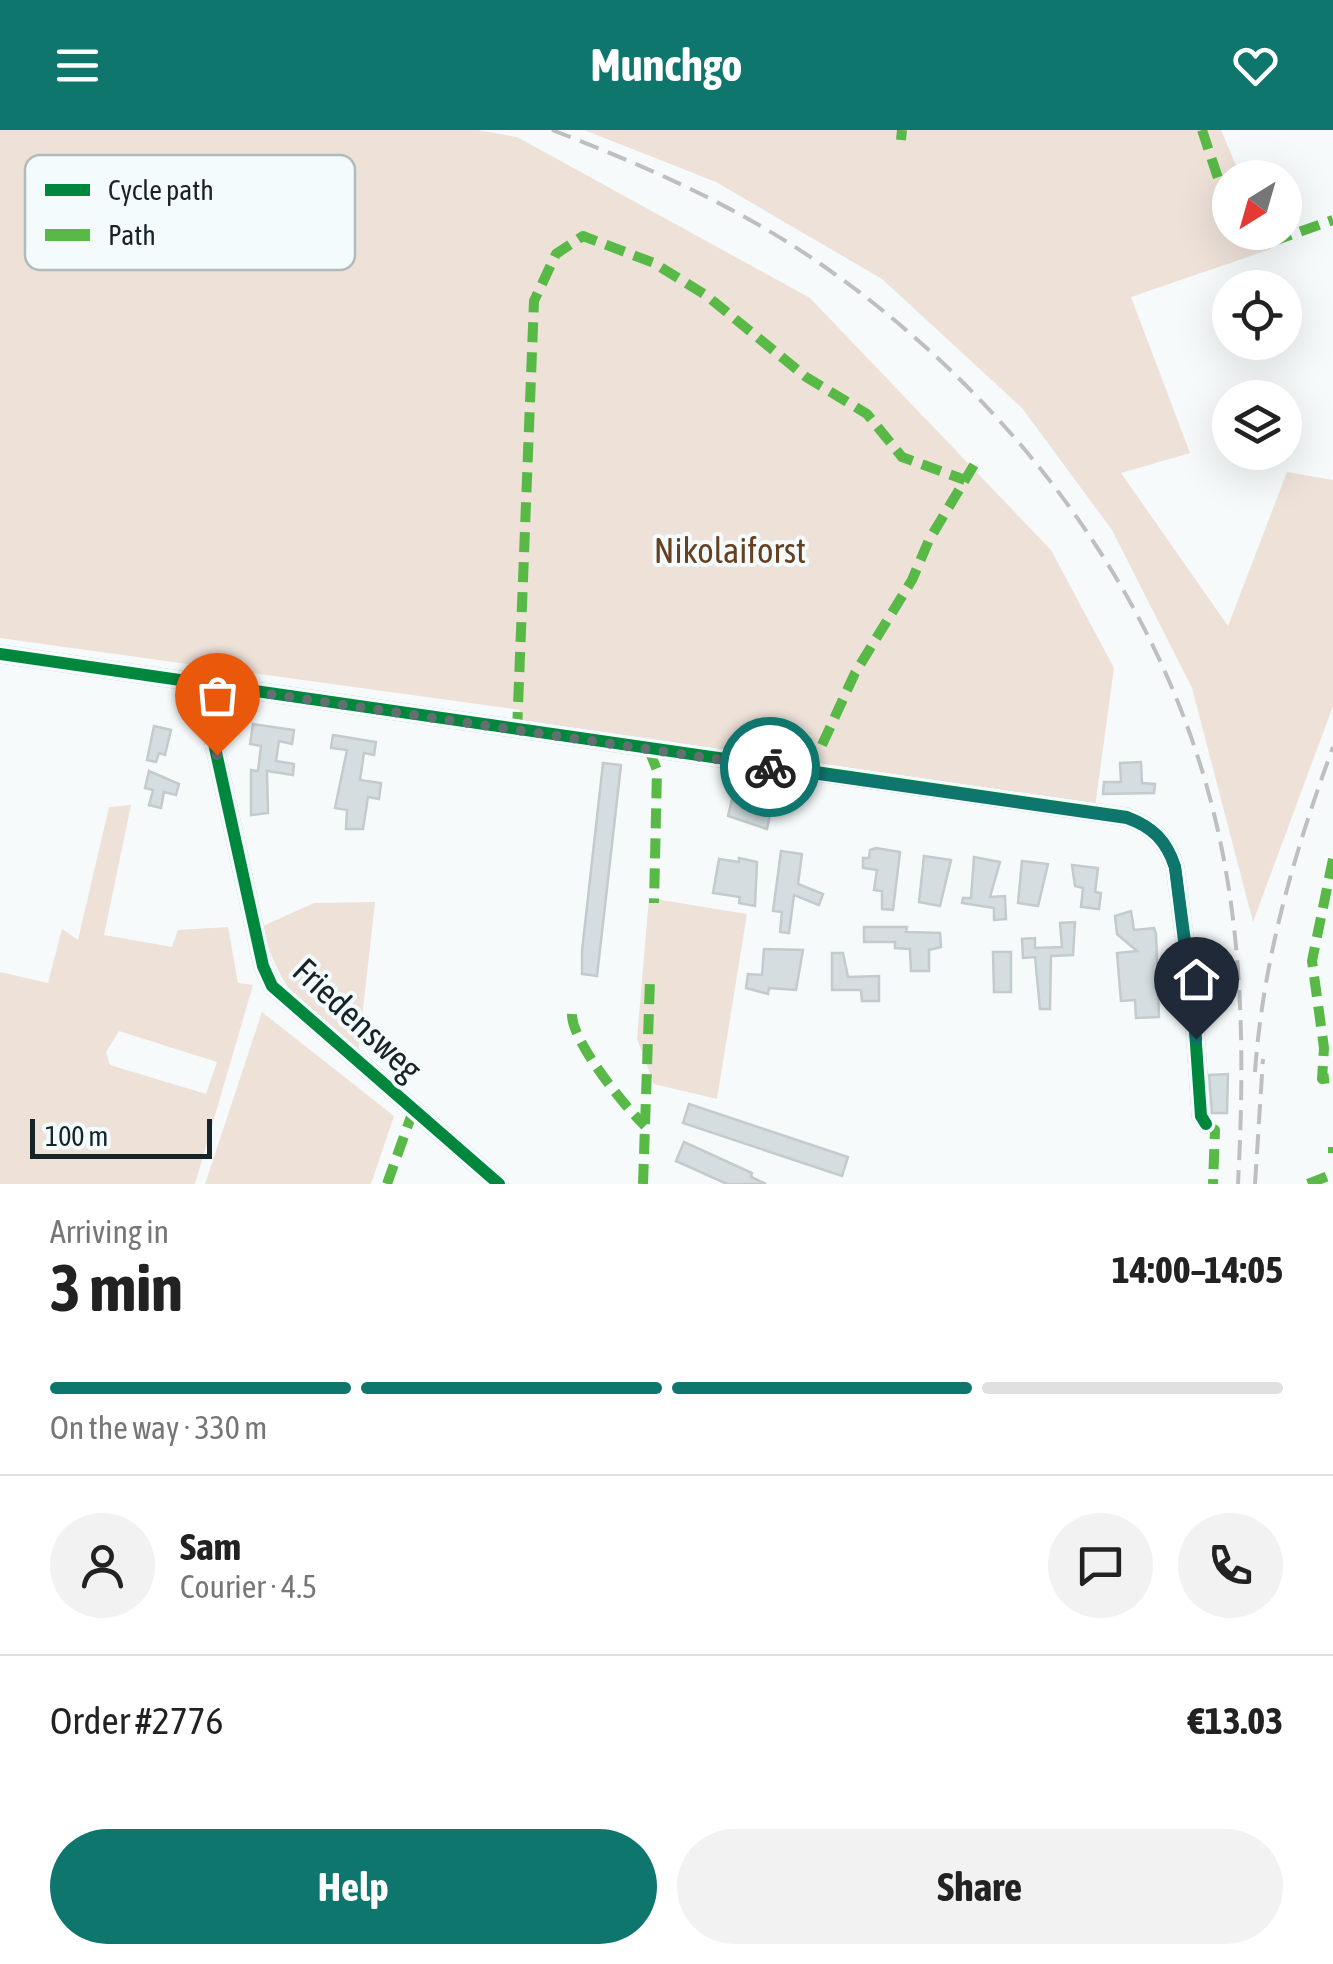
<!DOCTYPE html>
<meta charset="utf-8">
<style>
:root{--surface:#fff;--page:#f2f2f2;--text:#222;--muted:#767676;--line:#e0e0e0;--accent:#0f766e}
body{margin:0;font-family:"Asap Condensed",sans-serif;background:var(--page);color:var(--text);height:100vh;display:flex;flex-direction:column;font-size:38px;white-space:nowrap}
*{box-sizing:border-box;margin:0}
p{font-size:32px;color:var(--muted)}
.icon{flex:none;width:55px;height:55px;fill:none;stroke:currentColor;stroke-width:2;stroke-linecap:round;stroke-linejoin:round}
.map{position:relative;height:1054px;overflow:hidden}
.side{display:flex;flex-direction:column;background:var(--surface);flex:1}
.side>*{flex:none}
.needle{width:65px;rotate:217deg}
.tools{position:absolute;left:1212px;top:30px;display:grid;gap:20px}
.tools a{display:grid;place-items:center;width:90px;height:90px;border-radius:50%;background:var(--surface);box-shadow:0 10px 40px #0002;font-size:50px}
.scale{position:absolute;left:30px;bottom:25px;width:182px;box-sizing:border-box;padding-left:10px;border:5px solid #162427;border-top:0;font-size:28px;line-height:35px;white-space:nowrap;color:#162427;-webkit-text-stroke:8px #f4fbfd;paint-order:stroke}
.pin{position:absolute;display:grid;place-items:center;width:85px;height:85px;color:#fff;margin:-102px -42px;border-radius:50% 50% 50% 0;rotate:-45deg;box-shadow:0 0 10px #0007}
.pin .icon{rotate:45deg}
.courier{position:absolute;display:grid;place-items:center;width:100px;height:100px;margin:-50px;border:8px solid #0f766e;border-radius:50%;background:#fff;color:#222;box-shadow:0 2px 12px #0007}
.summary em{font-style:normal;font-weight:700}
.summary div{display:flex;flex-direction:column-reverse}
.summary{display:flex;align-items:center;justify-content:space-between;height:170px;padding:0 50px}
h1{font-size:65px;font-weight:700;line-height:75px}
.bar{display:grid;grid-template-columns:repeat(4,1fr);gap:15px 10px;align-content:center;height:120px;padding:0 50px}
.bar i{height:12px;border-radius:8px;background:var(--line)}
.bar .active{background:var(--accent)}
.bar p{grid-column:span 4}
.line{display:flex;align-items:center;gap:25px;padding:0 50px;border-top:2px solid var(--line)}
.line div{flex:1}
.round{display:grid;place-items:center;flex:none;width:105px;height:105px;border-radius:52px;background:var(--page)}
.cta{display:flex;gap:20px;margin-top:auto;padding:20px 50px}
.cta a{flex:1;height:115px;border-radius:60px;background:var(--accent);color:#fff;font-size:40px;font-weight:700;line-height:115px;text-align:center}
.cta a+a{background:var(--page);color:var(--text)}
header{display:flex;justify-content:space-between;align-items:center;height:130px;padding:0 50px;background:var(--accent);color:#fff;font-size:45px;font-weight:700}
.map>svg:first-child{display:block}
</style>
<header><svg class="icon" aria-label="menu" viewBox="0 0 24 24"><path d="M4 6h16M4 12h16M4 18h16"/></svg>Munchgo<svg class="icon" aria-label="heart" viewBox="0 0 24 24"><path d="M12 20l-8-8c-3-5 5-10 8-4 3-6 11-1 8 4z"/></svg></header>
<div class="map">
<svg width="1333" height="1054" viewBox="0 0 1333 1054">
<rect width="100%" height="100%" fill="#f6fafb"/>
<g fill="#ede1d8" fill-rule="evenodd">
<polygon points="0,0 478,0 517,7 810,168 1051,420 1114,538 1095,677 520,597 520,580 0,508"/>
<polygon points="584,0 1221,0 1241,47 1230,48 1230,102 1264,103 1271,119 1131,167 1190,323 1121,343 1228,496 1287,342 1333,350 1333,576 1253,792 1192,558 1112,400 1022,278 882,149 716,52"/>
<path d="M131,675L104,805L172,817L178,800L228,797L238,853L253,855L195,1054H0V842L48,853L62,799L78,810L109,677ZM119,901L217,932L206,964L110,935L106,922Z"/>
<polygon points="649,768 747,784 717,969 654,954 637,909"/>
<path d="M375,772L358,924C307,879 279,865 263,796L314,773Z"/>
<polygon points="262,882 394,986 371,1054 205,1054"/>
</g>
<g fill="#d4dde0" stroke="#c3cbcd" stroke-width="2.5">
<polygon points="253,594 294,600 292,614 279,611 276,631 294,634 293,645 267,641 268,683 251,685 251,640 258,641 261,616 250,614"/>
<polygon points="154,596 171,600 165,625 159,623 156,632 147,630"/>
<polygon points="333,605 376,612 374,625 364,623 360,650 381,653 379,669 368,667 363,699 346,699 347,680 335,678 347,620 331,618"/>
<polygon points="1141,632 1142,653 1155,654 1154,663 1103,664 1104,652 1121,652 1120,633"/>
<polygon points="603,633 621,635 597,846 582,844 582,821"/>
<polygon points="149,641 179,654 176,665 164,662 161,678 149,675 153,660 145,658"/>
<polygon points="735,657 752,660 749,674 771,680 767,699 728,686"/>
<polygon points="876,718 900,722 893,780 882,779 882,761 874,760 877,740 863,738 863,728 869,728 870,720"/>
<polygon points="781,721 802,724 798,754 823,764 819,775 794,765 789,803 780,802 782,782 773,781"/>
<polygon points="924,726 951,730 940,776 919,772"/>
<polygon points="974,727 1000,732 990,767 1005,766 1006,789 994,790 994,778 962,773 963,768 971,768"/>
<polygon points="739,728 757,732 755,776 739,773 740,767 713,763 719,729 739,732"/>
<polygon points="1022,731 1048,734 1038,776 1018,773"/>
<polygon points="1072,735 1098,738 1095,762 1101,763 1099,779 1081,777 1083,758 1075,756"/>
<polygon points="1131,781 1134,800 1154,798 1156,804 1159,887 1136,888 1135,870 1121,871 1117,823 1137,821 1117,804 1115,786"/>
<polygon points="1075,792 1073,825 1051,826 1050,879 1040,879 1035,827 1023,828 1022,809 1035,808 1035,818 1062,817 1060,793"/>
<polygon points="864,797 907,797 906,802 940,803 941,817 929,820 929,841 911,841 910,819 895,818 895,812 864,812"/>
<polygon points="764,819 803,820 796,860 769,858 768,864 746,858 748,844 762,845"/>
<polygon points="993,822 1011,822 1011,862 994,862"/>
<polygon points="832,823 843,823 848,847 879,846 879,871 862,871 861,860 832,860"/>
<polygon points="1228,944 1227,983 1212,983 1209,945"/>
<polygon points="689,974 848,1027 842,1046 683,993"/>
<polygon points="684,1012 752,1043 751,1047 766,1054 727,1054 676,1031"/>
</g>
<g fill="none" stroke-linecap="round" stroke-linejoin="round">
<g stroke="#b5bdbf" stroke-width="19">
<g id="minor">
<path d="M0,524L1127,687C1153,697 1167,711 1175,737L1193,871L1201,986L1206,994"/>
<polyline points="201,554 263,836 272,856 499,1054"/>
</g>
</g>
<use href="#minor" stroke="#fefefe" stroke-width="14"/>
<g stroke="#bec0c0" stroke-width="4" stroke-dasharray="20 10" stroke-linecap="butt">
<path d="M552,0C646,36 739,77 822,135C1018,271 1173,479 1221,715C1244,827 1244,940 1238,1054"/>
<path d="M1255,942C1263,829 1294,723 1333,617"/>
<polyline points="1255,1054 1263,929"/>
</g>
<g stroke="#58b947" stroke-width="10" stroke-dasharray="20 10" stroke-linecap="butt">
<polyline points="1202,0 1230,84"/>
<polyline points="901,10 902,0"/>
<polyline points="1246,102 1265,114 1333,90"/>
<polyline points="517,602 534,171 556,124 583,106 654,133 707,166 806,247 867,284 902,327 965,350"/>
<polyline points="822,615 855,543 912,450 929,410 974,335"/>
<polyline points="649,620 657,640 654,773"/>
<polyline points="1333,729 1312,831 1324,918 1322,949 1333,948"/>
<path d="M572,884C571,910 624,976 645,996"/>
<polyline points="1206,994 1215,1000 1213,1054"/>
<polyline points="1333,1017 1333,1023"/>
<polyline points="387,1054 413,981"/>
<polyline points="643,1054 650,850"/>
<polyline points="1308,1054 1333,1044"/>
</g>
<g stroke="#f4fbfd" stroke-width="19">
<g id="cycleway">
<path d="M0,524L1127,687C1153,697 1167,711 1175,737L1193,871L1201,986L1206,994"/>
<polyline points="201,554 263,836 272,856 499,1054"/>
</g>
</g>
<use href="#cycleway" stroke="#00873e" stroke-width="12"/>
</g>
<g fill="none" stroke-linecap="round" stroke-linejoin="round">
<polyline stroke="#646f71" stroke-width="10" stroke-dasharray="0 18" points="217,625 201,554 770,637"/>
<path stroke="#0f766e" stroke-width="12" d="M770,637L1127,688C1153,697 1166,711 1175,737L1196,909"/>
</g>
<g text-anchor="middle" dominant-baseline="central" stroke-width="8" stroke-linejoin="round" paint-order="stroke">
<g font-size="35" fill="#674021" stroke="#f4fbfd">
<text x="730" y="420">Nikolaiforst</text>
</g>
<g font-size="35" fill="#162427" stroke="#f4fbfd">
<text transform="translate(358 889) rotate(43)">Friedensweg</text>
</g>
</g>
<rect x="25" y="25" width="330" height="115" rx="15" fill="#f4fbfd" stroke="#b1babd" stroke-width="2.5"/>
<rect x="45" y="54" width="45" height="12" fill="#00873e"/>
<rect x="45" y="99" width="45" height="12" fill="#58b947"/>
<g font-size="28" fill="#162427">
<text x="108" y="70">Cycle path</text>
<text x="108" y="115">Path</text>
</g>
</svg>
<div class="tools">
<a><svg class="needle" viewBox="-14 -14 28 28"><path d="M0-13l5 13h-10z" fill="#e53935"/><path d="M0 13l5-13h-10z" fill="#767676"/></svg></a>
<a><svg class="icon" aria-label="locate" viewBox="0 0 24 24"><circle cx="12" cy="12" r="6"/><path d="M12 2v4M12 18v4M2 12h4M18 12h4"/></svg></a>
<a><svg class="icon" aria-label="layers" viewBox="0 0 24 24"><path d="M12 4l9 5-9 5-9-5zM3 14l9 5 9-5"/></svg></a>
</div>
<div class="scale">100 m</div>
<div class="pin" style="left:217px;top:625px;background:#ea580c"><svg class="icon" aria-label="bag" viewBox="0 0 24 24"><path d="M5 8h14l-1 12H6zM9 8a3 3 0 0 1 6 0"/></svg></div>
<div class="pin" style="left:1196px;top:909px;background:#1f2937"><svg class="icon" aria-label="home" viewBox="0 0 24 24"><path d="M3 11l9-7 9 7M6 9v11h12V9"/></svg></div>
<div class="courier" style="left:770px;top:637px"><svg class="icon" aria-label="bike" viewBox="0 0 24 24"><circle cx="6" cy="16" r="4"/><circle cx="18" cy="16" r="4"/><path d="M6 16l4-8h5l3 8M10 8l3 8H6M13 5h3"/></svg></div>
</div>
<section class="side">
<div class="summary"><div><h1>3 min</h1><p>Arriving in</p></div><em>14:00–14:05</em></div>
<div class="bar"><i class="active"></i><i class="active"></i><i class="active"></i><i></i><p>On the way · 330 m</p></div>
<div class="line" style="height:180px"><a class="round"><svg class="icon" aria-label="person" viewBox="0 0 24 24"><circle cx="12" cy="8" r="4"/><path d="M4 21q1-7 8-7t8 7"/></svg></a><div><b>Sam</b><p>Courier · 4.5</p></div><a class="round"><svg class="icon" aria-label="chat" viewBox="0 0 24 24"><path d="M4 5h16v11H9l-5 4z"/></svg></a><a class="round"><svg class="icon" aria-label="phone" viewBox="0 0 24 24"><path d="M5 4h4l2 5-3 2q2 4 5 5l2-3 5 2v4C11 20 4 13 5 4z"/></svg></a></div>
<div class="line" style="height:130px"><div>Order #2776</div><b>€13.03</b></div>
<div class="cta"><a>Help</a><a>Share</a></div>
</section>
